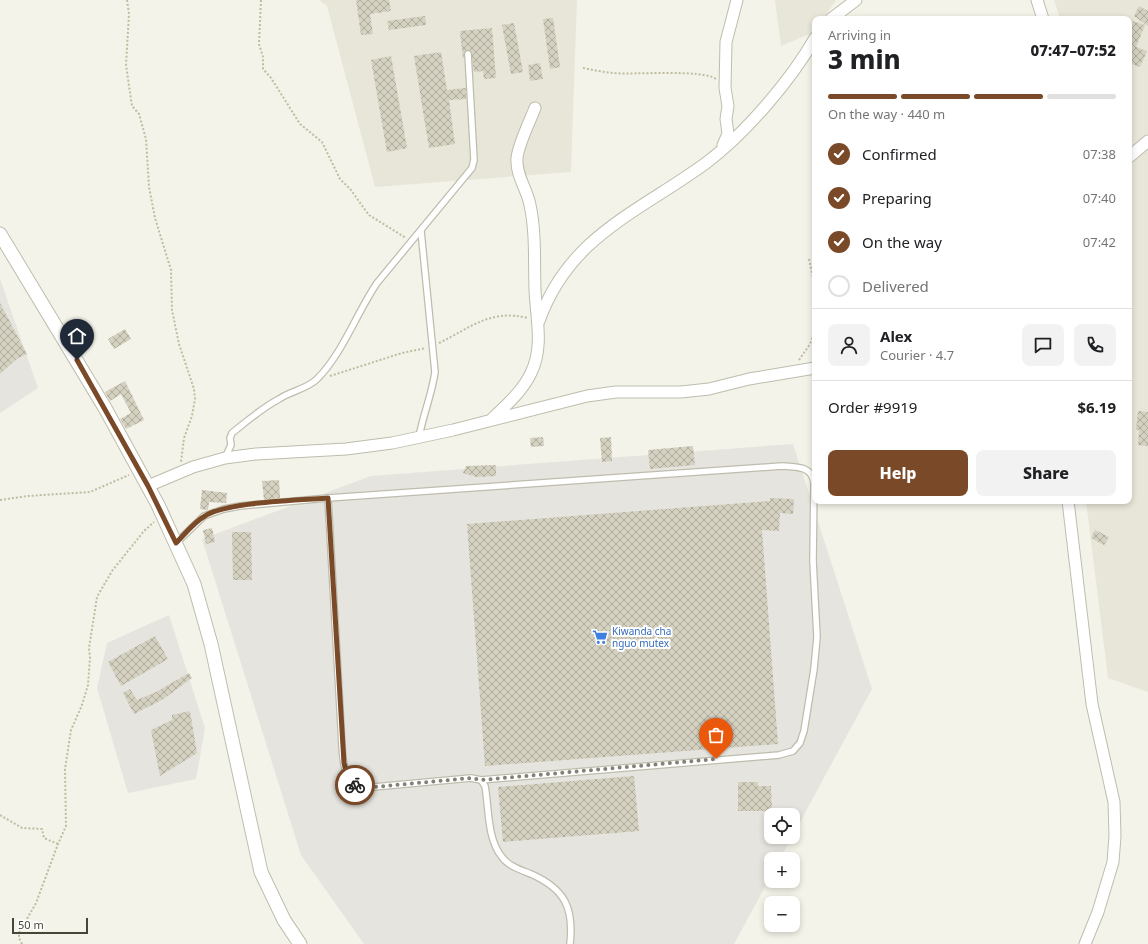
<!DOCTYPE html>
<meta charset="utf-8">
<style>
:root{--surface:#fff;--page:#f2f2f2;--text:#202124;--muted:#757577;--line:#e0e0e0;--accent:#7a4928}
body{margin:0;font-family:"Noto Sans",sans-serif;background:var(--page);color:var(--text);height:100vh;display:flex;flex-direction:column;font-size:15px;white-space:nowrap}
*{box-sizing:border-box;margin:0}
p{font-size:13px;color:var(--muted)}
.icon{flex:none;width:22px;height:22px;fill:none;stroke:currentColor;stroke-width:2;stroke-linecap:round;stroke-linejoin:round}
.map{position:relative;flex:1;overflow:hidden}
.sheet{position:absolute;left:812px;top:16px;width:320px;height:488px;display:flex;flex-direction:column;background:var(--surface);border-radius:8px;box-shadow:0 2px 6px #0003}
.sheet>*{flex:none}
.buttons{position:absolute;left:764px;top:808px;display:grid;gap:8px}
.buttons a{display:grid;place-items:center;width:36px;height:36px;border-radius:8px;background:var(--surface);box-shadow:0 2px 6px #0003;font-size:20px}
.scale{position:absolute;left:12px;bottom:10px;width:76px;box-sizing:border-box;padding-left:4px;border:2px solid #464538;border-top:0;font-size:11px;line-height:14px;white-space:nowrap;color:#464538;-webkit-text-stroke:3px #fff;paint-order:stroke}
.pin{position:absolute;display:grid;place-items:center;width:34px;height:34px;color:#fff;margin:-41px -17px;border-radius:50% 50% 50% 0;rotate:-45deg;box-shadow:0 0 4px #0007}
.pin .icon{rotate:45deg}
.courier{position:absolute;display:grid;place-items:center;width:40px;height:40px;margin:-20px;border:3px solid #7a4928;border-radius:50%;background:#fff;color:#222;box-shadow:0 1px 5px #0007}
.head em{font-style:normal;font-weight:800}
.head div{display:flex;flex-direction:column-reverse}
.head{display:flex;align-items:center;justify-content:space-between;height:68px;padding:0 16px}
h1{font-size:26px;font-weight:800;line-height:30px}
.bar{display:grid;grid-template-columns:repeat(4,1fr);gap:6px 4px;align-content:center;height:48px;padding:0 16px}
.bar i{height:5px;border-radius:3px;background:var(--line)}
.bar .active{background:var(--accent)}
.bar p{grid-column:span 4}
.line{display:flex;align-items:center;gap:10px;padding:0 16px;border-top:1px solid var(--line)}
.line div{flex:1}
.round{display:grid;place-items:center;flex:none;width:42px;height:42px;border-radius:8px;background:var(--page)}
ol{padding:0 16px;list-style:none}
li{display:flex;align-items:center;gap:12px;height:44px}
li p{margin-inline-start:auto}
li .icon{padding:4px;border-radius:50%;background:var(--accent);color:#fff;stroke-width:4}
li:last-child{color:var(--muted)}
li i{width:22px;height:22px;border:2px solid var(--line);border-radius:50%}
.button{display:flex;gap:8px;margin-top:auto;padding:8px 16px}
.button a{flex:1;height:46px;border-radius:8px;background:var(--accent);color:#fff;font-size:16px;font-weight:800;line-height:46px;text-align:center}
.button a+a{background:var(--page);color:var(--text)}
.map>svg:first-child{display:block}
</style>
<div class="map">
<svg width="1148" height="944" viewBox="0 0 1148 944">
<defs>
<pattern id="building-cross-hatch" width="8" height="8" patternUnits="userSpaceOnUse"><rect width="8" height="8" fill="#d4d1c0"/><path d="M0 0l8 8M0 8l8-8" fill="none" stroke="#aeab9d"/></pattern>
</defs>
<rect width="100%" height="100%" fill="#f3f3e9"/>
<g fill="#e7e6d8">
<polygon points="319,0 577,0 571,172 375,187 327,6"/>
<polygon points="775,0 836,0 823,19 815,19 814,32 781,46"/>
<polygon points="1054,0 1148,0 1148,692 1108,678 1086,501 1129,501 1129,19 1060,19"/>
</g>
<g fill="#e6e4de">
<polygon points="0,279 38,388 0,413"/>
<polygon points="793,444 872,689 793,835 793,815 771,815 771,837 792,837 780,859 771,859 771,876 734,944 364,944 301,855 202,539 371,476"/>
<polygon points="169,615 205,728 196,779 128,793 97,688 107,643"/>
</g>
<g fill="url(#building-cross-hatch)">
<polygon points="356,0 389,0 391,11 370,14 373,34 361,35"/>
<polygon points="1139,6 1148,11 1148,26 1134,16"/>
<polygon points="425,16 426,25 389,30 387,21"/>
<polygon points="553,18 560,67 550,69 543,19"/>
<polygon points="1129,20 1145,25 1136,47 1147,51 1140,67 1129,63"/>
<polygon points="514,23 523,72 511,74 502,25"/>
<polygon points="492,28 496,78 484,79 483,71 474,72 471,51 465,51 463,59 460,31"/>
<polygon points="441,52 447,90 466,88 466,99 449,100 455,144 429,148 414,56"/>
<polygon points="391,56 407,148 387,152 371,60"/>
<polygon points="540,63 543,79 530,81 528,65"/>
<polygon points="0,303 27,354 18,358 0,374"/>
<polygon points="125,329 131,339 114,349 108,339"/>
<polygon points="125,381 144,420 126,429 120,419 131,413 121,394 110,401 105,392"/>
<polygon points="1138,411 1148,412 1148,446 1138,445 1139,430 1136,430"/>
<polygon points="543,437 544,446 531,447 530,438"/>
<polygon points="611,437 612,461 602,462 600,438"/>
<polygon points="693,446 695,465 650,469 648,450"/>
<polygon points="496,465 496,476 477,477 463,473 466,466"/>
<polygon points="279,480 280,498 264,500 262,481"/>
<polygon points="202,490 227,493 226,503 209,502 208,510 200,509"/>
<polygon points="770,498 794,499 793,514 780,513 779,531 762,530 778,744 485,766 467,524 770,501"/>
<polygon points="212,528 215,542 206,544 203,530"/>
<polygon points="1095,530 1109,537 1104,545 1091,538"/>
<polygon points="232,532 251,532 252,580 233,580"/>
<polygon points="155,636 168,659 121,686 108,662"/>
<polygon points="189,673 192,678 162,700 134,714 123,693 130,689 137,700 156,692"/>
<polygon points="190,711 197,753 160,776 151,730 172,720 172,715"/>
<polygon points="634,776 639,831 503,842 498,787"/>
<polygon points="738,782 758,782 758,786 771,786 772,811 738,811"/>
</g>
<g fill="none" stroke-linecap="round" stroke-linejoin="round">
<g stroke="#bebdad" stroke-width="8">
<g id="service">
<path d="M419,437C423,415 432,394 435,372L421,231"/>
<path d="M225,458L231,445L230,438L232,433C247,421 262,408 279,399C291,391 307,389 317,379C343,353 356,314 377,283L472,168L474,160L468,54"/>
<path d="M328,498L341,727C342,740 341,777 354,785C356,786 360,787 363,788L471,778L481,780L485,786C489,808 487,839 502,857C508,866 521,870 531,874C565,889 574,908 570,944"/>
<path d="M176,543L204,516L224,509L240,506L328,498L782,466C797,467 812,466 814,483L813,561L817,637L814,669L804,731L800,743L793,751L779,755L481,780"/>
</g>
</g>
<g stroke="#bebdad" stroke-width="13">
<g id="minor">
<polyline points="1037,0 1043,19"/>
<polyline points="831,19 856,0"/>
<polyline points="723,145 728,134 726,119 728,106 725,88 726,42 737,0"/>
<polyline points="1129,157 1148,141"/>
<path d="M539,321C569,236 639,212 706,163C745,134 791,80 815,38"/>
<path d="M492,419C506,405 522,392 531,373C544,347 536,317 535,290C534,261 536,233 530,205C527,189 516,176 517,159C517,147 530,121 535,108"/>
<polyline points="148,486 193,467 225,458 256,454 346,449 392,443 453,430 587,396 616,392 681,392 709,389 749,379 815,368"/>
<polyline points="1068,501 1092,704 1114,802 1115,836 1113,862 1098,912 1085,944"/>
</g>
</g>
<g stroke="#bebdad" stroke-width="15">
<polyline id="tertiary" points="0,234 105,408 158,505 194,584 211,644 261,872 284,920 300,944"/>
</g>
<g stroke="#bfbc9f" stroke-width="2" stroke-dasharray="2 2" stroke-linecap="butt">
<polyline points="127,0 129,14 126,65 132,106 139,114 146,139 149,187 155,218 171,270 172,310 179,344 194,389 195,399 192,416 184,438 181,462"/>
<polyline points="261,0 259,44 263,57 263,69 271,78 300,124 322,142 340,179 351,190 363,207 369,215 406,238"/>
<path d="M583,68C593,70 603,72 613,73C633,75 704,69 716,79"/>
<polyline points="809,259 815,287"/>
<path d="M439,343C472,327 490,309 528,318"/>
<polyline points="799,360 810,344 815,331"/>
<polyline points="330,376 402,353 426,348"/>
<polyline points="0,500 28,496 90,492 129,475"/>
<polyline points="0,815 22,828 42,829 44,838 58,844"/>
<polyline points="22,944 19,938 19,933 36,903 58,844 66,826 65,769 71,730 82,705 88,685 90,658 89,648 97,597 112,571 144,531 154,522"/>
</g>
<use href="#service" stroke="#fff" stroke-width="5.5"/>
<use href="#minor" stroke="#fff" stroke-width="11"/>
<use href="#tertiary" stroke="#fff" stroke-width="13"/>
</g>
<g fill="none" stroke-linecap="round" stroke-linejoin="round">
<polyline stroke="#838276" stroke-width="4" stroke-dasharray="0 7.2" points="355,785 363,788 471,778 481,780 716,759"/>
<path stroke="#7a4928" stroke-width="5" d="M77,360L148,486L176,543C185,534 194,522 205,516C226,502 300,500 328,498L344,763L348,778L355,785"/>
</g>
<defs>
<g id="supermarket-bare" transform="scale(1.2)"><path d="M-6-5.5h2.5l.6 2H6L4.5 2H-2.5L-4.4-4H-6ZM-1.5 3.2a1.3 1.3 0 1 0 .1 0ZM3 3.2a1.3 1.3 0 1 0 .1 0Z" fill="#3f7fe0" stroke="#fff" stroke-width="2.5" paint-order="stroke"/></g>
</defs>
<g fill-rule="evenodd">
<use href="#supermarket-bare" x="600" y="637"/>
</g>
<g text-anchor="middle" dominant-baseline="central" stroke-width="4" stroke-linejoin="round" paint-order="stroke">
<g font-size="10" fill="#366cbe" stroke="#fff" text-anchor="start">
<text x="612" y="631">Kiwanda cha<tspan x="612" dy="12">nguo mutex</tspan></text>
</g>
</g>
</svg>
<div class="buttons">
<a><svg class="icon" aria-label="locate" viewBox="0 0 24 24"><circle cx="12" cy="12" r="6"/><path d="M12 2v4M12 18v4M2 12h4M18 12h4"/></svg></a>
<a>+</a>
<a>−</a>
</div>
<div class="scale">50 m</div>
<div class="pin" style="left:716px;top:759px;background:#ea580c"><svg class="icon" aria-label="bag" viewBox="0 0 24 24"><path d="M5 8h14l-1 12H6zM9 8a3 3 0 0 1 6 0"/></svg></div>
<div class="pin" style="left:77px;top:360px;background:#1f2937"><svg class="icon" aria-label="home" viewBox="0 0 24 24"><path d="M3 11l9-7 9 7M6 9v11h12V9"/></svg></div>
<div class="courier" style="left:355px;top:785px"><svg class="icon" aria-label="bike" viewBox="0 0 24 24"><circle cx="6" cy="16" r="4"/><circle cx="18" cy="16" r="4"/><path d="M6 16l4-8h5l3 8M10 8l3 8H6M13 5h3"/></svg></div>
<section class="sheet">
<div class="head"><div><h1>3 min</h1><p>Arriving in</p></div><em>07:47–07:52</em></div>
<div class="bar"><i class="active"></i><i class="active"></i><i class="active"></i><i></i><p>On the way · 440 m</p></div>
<ol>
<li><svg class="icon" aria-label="check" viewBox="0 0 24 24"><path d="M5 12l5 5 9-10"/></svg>Confirmed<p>07:38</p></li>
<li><svg class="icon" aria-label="check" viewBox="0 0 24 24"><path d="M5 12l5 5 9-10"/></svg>Preparing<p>07:40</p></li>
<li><svg class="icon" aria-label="check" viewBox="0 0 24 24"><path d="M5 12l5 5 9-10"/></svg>On the way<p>07:42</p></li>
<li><i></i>Delivered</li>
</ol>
<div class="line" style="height:72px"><a class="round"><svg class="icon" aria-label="person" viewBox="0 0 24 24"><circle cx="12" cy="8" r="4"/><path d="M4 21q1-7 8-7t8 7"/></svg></a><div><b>Alex</b><p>Courier · 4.7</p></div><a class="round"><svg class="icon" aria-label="chat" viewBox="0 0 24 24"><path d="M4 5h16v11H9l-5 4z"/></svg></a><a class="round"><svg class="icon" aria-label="phone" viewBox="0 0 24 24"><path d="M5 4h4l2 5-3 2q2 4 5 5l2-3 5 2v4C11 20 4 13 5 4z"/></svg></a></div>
<div class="line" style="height:52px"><div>Order #9919</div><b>$6.19</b></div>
<div class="button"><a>Help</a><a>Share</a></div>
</section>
</div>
